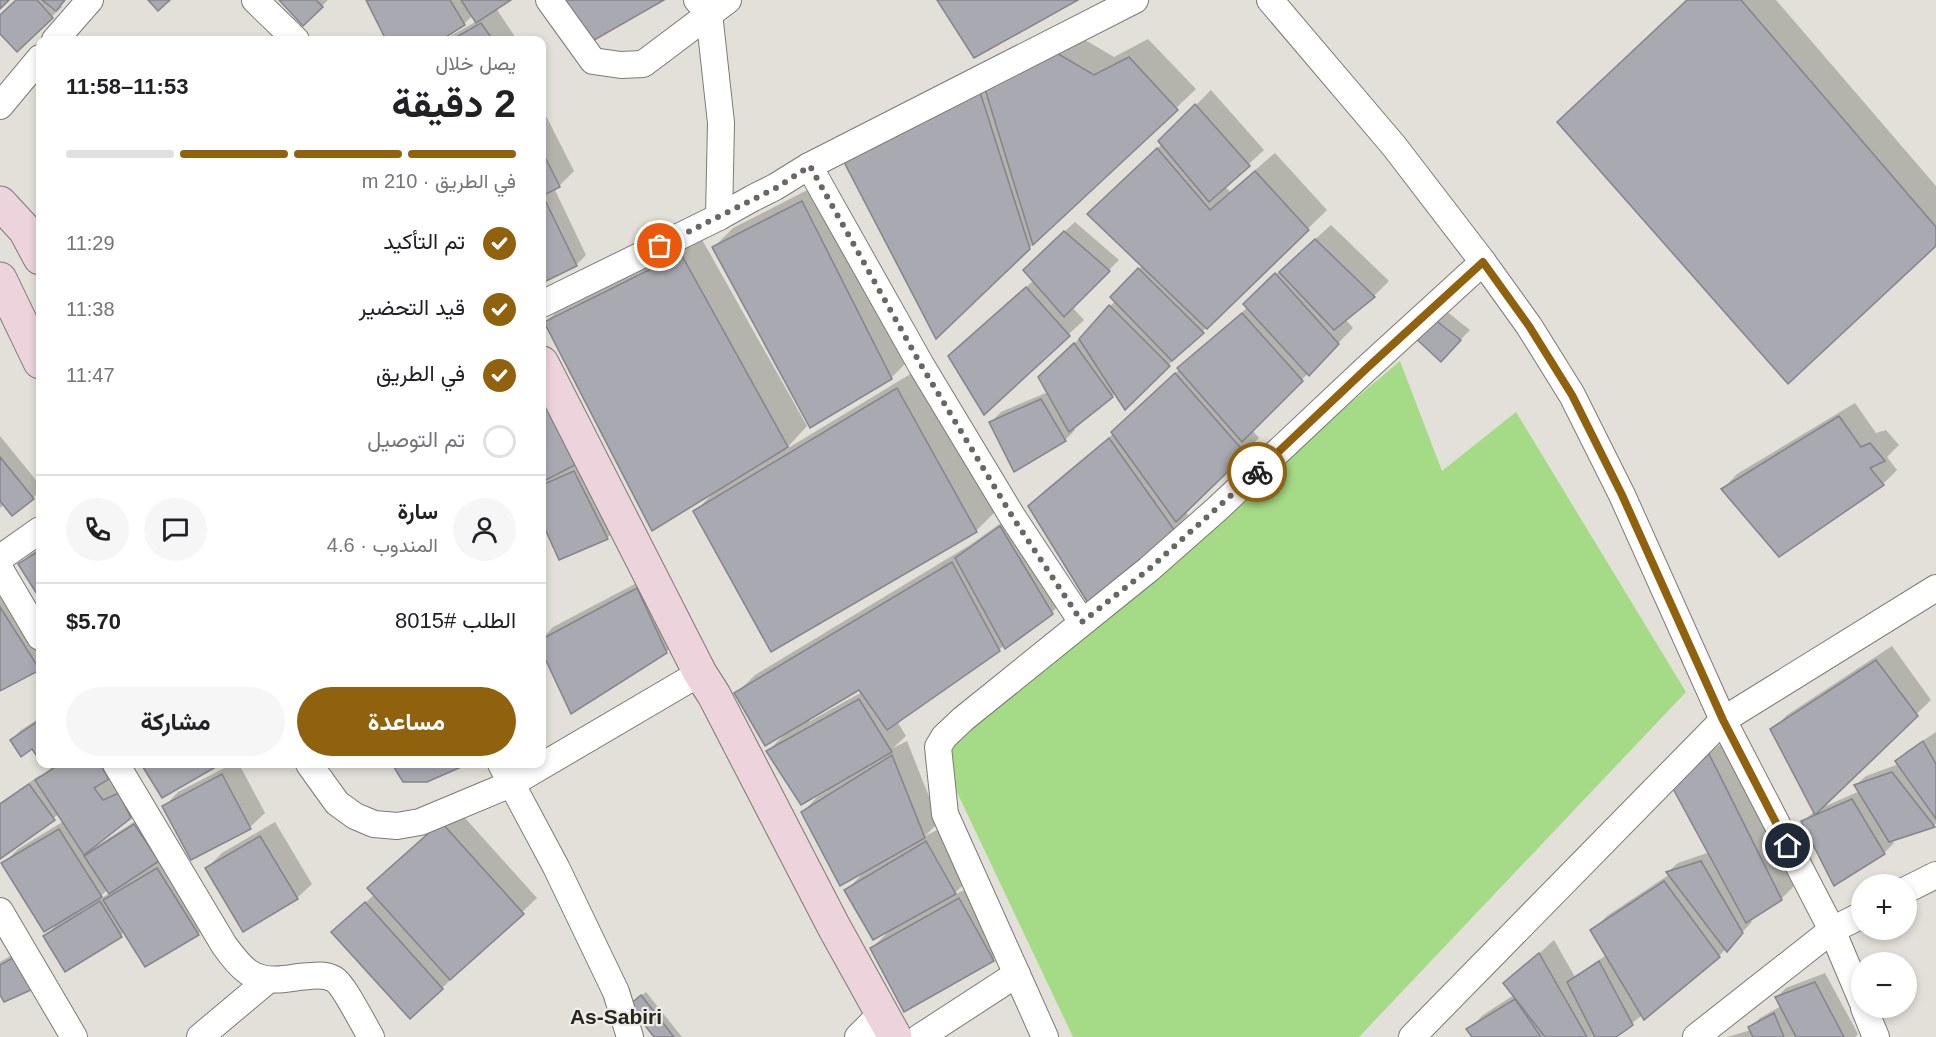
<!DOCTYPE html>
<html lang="ar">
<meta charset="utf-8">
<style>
:root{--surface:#fff;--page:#f6f6f6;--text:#202124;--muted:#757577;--line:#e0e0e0;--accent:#91620e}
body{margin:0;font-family:Arial,Vazirmatn,sans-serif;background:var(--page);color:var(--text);direction:rtl;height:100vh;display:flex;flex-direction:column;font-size:22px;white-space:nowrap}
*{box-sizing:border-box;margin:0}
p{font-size:20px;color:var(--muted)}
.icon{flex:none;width:33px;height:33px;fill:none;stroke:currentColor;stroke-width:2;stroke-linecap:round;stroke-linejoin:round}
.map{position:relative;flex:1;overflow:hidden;direction:ltr}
.sheet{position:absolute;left:36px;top:36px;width:510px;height:732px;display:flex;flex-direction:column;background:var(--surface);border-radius:12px;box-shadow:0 3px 9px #0003;direction:rtl}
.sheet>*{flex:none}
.controls{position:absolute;left:1851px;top:874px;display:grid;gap:12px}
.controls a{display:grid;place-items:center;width:66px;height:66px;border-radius:50%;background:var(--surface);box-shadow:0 3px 9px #0003;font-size:30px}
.pin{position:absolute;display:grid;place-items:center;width:51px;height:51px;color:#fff;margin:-26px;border:3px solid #fff;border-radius:50%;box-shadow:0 2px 6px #0007}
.courier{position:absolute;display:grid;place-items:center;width:60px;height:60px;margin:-30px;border:4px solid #91620e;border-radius:50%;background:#fff;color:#222;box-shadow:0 2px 8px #0007}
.head em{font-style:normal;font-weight:700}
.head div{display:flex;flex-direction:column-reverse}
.head{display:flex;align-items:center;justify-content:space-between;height:102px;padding:0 30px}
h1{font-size:39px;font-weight:700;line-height:45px}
.bar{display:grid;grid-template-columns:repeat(4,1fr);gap:9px 6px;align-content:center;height:72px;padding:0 30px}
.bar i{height:8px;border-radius:4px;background:var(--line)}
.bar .selected{background:var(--accent)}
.bar p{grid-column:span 4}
.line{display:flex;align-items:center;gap:15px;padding:0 30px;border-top:2px solid var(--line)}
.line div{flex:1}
.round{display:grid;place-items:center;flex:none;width:63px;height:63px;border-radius:32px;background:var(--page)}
ol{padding:0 30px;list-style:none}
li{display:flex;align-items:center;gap:18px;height:66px}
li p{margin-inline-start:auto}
li .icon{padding:6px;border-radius:50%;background:var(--accent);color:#fff;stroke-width:4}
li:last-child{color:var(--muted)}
li i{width:33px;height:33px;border:3px solid var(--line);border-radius:50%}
.primary-button{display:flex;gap:12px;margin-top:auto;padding:12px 30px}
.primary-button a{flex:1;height:69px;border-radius:36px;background:var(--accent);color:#fff;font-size:24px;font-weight:700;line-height:69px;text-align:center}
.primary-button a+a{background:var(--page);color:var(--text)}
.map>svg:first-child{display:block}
</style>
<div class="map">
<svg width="1936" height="1037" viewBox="0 0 1936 1037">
<rect width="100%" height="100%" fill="#e2e0d8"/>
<polygon fill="#a5db87" points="1400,361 1442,471 1516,412 1686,692 1359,1037 1073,1037 938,752"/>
<g fill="#0003" fill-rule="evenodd">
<polygon points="17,0 65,0 60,5 62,7 17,50 0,31 0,16"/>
<polygon points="281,0 328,0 322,6"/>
<polygon points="368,0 509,0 496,8 517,40 443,40 477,21 473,15 464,24 440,39 441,40 388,40"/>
<polygon points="1688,0 1776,0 1936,186 1936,244"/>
<polygon points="1075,34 1114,57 1148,39 1196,89 936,337 845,162"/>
<polygon points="1211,90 1264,150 1225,186 1230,192 1275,153 1327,210 1125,407 1116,393 1073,427 1075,430 1065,440 991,422 1001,412 1048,392 1040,377 1084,334 1115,301 1112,297 1143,265 1108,195 1162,144 1160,141"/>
<polygon points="542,108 574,171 559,186 554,188 586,255 576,265 542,281"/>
<polygon points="821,183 910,359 891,378 714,247 733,228"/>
<polygon points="1075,222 1119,260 1072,307 1084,320 985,412 950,356 1034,280 1034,260"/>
<polygon points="1331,225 1389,281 1374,296 1345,319 1353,328 1252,430 1259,438 1185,511 1188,515 1174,530 1030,506 1044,491 1114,433 1128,417 1180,369 1194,354 1248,307 1260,289"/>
<polygon points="700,236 807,426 785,450 917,370 995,512 976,531 695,512 714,492 546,322 565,303"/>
<polygon points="1437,304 1470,330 1441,360 1414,334"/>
<polygon points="542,356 591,448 572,467 584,462 617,528 608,537 560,558 542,519"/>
<polygon points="1855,403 1876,433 1886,430 1899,445 1887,457 1897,470 1883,484 1723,489 1737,474"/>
<polygon points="0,436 40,485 40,490 33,498 4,504 0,508"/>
<path d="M1015,513L1067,598L1052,612L897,721L906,736L893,748L907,741L939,822L925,836L941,828L970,878L952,896L974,885L1008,945L993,959L905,1010L872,948L890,930L846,891L865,871L803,812L817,797L827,791L768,751L785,734L736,694L755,675L970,545ZM859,688L862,692L810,721L809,718Z"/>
<polygon points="40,548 40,597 20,565 29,555"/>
<polygon points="652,575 681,637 666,652 572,712 542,649 542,639 553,627"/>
<polygon points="0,576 40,633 40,667 0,689"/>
<polygon points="1892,646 1931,700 1821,808 1860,791 1856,785 1866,776 1899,764 1897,761 1907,751 1936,732 1936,824 1892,840 1894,843 1884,853 1803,821 1815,811 1772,730 1787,715"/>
<polygon points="40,718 40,754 38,756 33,747 11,740 21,730"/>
<polygon points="1724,741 1796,884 1781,899 1750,919 1752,922 1719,956 1614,1037 1473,1037 1468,1030 1483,1015 1514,995 1505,984 1554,940 1575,977 1606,955 1592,931 1607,916 1670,874 1668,872 1678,863 1710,852 1688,771"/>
<path d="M56,764H123L145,802L130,817L97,843L98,845L145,815L168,850L155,863L172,854L213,919L198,934L125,932L65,970L45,937L58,923L3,864L18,849L64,821L59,814L0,857V803L40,775L41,777ZM108,889L110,893L100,899L99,898Z"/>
<polygon points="142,764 218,764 162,796"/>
<polygon points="232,764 239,764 265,813 250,827 192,858 164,807 178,792"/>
<polygon points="394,764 464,764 426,781 404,781"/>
<polygon points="456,808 537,898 442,988 348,918 375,894 384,873"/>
<polygon points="275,822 312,884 297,898 207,868 222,853"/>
<polygon points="30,945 0,992 0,962"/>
<polygon points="1825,973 1858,1034 1855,1037 1727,1037 1751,1030 1750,1028 1760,1018 1781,1006 1777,997 1786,988"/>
<polygon points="646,992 682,1037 655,1037 635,1000"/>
</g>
<g fill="#a8a9b1" stroke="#84858c" stroke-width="1.5">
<polygon points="0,0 9,0 0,9"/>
<polygon points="16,0 37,0 53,18 17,52 0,34 0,15"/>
<polygon points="42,0 65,0 56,11"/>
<polygon points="148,0 170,0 158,11"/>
<polygon points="279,0 316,0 323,7 303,26"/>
<polygon points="366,0 450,0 465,25 441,40 386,40"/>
<polygon points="461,0 511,0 476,23"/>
<polygon points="561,0 664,0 589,43"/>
<polygon points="937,0 1078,0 974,58"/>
<polygon points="1687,0 1741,0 1936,227 1936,246 1788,384 1557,122"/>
<polygon points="481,23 493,40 451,40"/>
<polygon points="1055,52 1094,75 1129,57 1178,110 1033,245 985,89"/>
<polygon points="980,92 1030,249 936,339 844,162"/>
<polygon points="1195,104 1250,166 1209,202 1158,141"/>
<polygon points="1157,148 1210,210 1255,171 1309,230 1207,329 1087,214"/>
<polygon points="542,151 560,187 542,196"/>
<polygon points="544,198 577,266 542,283 542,199"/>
<polygon points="802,201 892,379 810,428 712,247"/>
<polygon points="1064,231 1110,271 1064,317 1023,270"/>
<polygon points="1315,239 1375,297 1334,330 1279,272"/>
<polygon points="681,254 788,447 652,531 544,322"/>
<polygon points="1138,268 1204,333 1172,361 1110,297"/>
<polygon points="1275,273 1339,344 1309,376 1243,304"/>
<polygon points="1026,287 1070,336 984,415 948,356"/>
<polygon points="1109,305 1170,366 1125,410 1079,339"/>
<polygon points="1242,313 1303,381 1242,442 1177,368"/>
<polygon points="1426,313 1461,340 1441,362 1412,335"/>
<polygon points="1074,343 1113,397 1069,432 1038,377"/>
<polygon points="1175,373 1246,454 1176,522 1111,432"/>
<polygon points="897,388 977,532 771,652 693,511"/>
<polygon points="542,398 577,464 542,482"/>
<polygon points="1041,399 1066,441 1014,472 989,422"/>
<polygon points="1839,416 1861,447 1870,443 1885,461 1870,468 1884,485 1779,557 1721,489"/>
<polygon points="1109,438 1175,531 1088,603 1028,506"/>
<polygon points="0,457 34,499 12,516 0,501"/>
<polygon points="574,471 608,539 559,560 542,522 542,485"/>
<polygon points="1000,526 1053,614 1005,649 955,558"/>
<polygon points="40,550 40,599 18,564"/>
<polygon points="952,562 1000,651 887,730 859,690 765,746 734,693"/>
<polygon points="637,588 667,653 571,714 542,652 542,639"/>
<polygon points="0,607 40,670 0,691"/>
<polygon points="1876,660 1918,716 1815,815 1770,729"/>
<polygon points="859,699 892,752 801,805 766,751"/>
<polygon points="40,720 40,756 38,758 32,749 21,757 10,740"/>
<polygon points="1923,741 1936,764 1936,819 1895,761"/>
<polygon points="1709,754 1782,900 1746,923 1671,785"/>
<polygon points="892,755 925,838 840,886 801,812"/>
<polygon points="60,764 100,764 109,779 94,788 103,800 119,793 131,818 84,855 35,780"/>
<polygon points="141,764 221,764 162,798"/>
<polygon points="392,764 468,764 427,782 403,782"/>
<polygon points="1892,772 1935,827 1889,842 1854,785"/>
<polygon points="222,774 251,829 191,860 162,806"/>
<polygon points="29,784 55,820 0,859 0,804"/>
<polygon points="1852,799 1885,854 1834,886 1801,821"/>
<polygon points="441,822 524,914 450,980 367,888"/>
<polygon points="134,824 159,861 109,894 84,856"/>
<polygon points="59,829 102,897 44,932 1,863"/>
<polygon points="260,836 298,899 243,932 205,868"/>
<polygon points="926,841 956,894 873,940 844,890"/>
<polygon points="1701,861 1743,933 1727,952 1666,872"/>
<polygon points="157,868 199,935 145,967 103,900"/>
<polygon points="1664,881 1720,957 1644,1020 1590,930"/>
<polygon points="959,898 994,961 904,1012 870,948"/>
<polygon points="100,901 122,937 65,972 43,936"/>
<polygon points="365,902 443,989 410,1019 331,932"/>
<polygon points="1539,953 1587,1037 1545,1037 1503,983"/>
<polygon points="20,954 40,986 4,1002 0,995 0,965"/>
<polygon points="1599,961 1633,1025 1616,1037 1595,1037 1567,982"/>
<polygon points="1815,982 1844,1037 1796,1037 1775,997"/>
<polygon points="641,995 674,1037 654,1037 629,1005"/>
<polygon points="1515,999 1541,1037 1472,1037 1466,1029"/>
<polygon points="1774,1013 1784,1037 1753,1037 1748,1027"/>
</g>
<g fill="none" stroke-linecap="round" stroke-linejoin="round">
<g stroke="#7c7a73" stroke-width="28">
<g id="street">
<polyline points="255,0 296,40"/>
<polyline points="549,0 593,61 621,65 643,64 728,0"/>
<polyline points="697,0 709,13 721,123 719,217"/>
<polyline points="1270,0 1394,146 1483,262 1529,326 1572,395 1622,495 1723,720 1832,930 1862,1001"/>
<polyline points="55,40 90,0"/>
<polyline points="0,106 40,58"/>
<polyline points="809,166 921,365 1012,516 1082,622"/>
<polyline points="542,304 719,217 753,198 775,187 809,166 1135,0"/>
<polyline points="0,558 40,530"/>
<polyline points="0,569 40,637"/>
<path d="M116,764L224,945C241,968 252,983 284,979C293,978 302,976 311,976C318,975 327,975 334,979C344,985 363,1024 371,1037"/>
<polyline points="309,764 337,803 355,816 374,824 397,826 420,822 511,784 700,673"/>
<polyline points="501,764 556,867 616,992 630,1037"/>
<polyline points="1906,890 1936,875"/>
<polyline points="0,911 74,1037"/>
<polyline points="1864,1008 1876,1037"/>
<polyline points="200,1037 268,980"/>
<polyline points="858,1037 881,1014"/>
<polyline points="920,1037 1017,974"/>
<polyline points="1045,1037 945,814 938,747 944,737 963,719 1149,569 1217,509 1367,368 1483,262"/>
<polyline points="1412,1037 1723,720 1936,588"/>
<polyline points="1696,1037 1832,930 1862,915"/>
</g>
</g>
<g stroke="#7c7a73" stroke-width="35">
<g id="secondary">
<polyline points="0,203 25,230 40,258"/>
<polyline points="0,279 40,362"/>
<polyline points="542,363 700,673 714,695 834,927 895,1037"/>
</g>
</g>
<use href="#street" stroke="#fff" stroke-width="26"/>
<use href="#secondary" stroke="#edd3db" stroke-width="33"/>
</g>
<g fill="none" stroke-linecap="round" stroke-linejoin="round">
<polyline stroke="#686762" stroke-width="6" stroke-dasharray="0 10.8" points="660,246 776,188 810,166 921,365 1012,516 1082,622 1149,569 1257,472"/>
<polyline stroke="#91620e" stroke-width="8" points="1257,472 1367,368 1483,262 1529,326 1572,395 1622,495 1723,720 1788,846"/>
</g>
<g text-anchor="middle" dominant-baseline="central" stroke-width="4.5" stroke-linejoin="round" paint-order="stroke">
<g font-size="21" font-weight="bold" fill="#262623" stroke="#efede5">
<text x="616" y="1016">As-Sabiri</text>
</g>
</g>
</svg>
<div class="controls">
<a>+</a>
<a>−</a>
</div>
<div class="pin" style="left:660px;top:246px;background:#ea580c"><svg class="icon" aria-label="bag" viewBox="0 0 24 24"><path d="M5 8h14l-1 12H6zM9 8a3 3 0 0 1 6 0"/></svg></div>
<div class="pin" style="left:1788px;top:846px;background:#1f2937"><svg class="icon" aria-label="home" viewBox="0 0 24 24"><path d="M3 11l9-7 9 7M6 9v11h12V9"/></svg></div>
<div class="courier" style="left:1257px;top:472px"><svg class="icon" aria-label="bike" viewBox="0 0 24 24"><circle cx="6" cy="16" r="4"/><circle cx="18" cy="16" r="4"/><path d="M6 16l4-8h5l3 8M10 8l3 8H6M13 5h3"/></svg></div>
<section class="sheet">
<div class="head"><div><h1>2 دقيقة</h1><p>يصل خلال</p></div><em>11:53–11:58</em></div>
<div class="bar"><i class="selected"></i><i class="selected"></i><i class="selected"></i><i></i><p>في الطريق · 210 m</p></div>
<ol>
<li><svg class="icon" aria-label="check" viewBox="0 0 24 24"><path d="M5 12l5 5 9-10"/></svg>تم التأكيد<p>11:29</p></li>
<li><svg class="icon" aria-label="check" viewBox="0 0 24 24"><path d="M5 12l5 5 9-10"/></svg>قيد التحضير<p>11:38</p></li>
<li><svg class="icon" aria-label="check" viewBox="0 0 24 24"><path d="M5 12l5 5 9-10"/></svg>في الطريق<p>11:47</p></li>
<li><i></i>تم التوصيل</li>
</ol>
<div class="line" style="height:108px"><a class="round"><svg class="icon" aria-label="person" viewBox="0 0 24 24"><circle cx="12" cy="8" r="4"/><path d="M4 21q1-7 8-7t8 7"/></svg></a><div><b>سارة</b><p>المندوب · 4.6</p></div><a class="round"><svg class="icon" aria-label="chat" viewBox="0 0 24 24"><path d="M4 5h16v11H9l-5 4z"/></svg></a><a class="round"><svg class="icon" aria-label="phone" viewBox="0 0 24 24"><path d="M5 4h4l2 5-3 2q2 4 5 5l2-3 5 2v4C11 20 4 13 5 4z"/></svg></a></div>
<div class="line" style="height:78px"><div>الطلب #8015</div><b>$5.70</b></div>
<div class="primary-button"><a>مساعدة</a><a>مشاركة</a></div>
</section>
</div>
